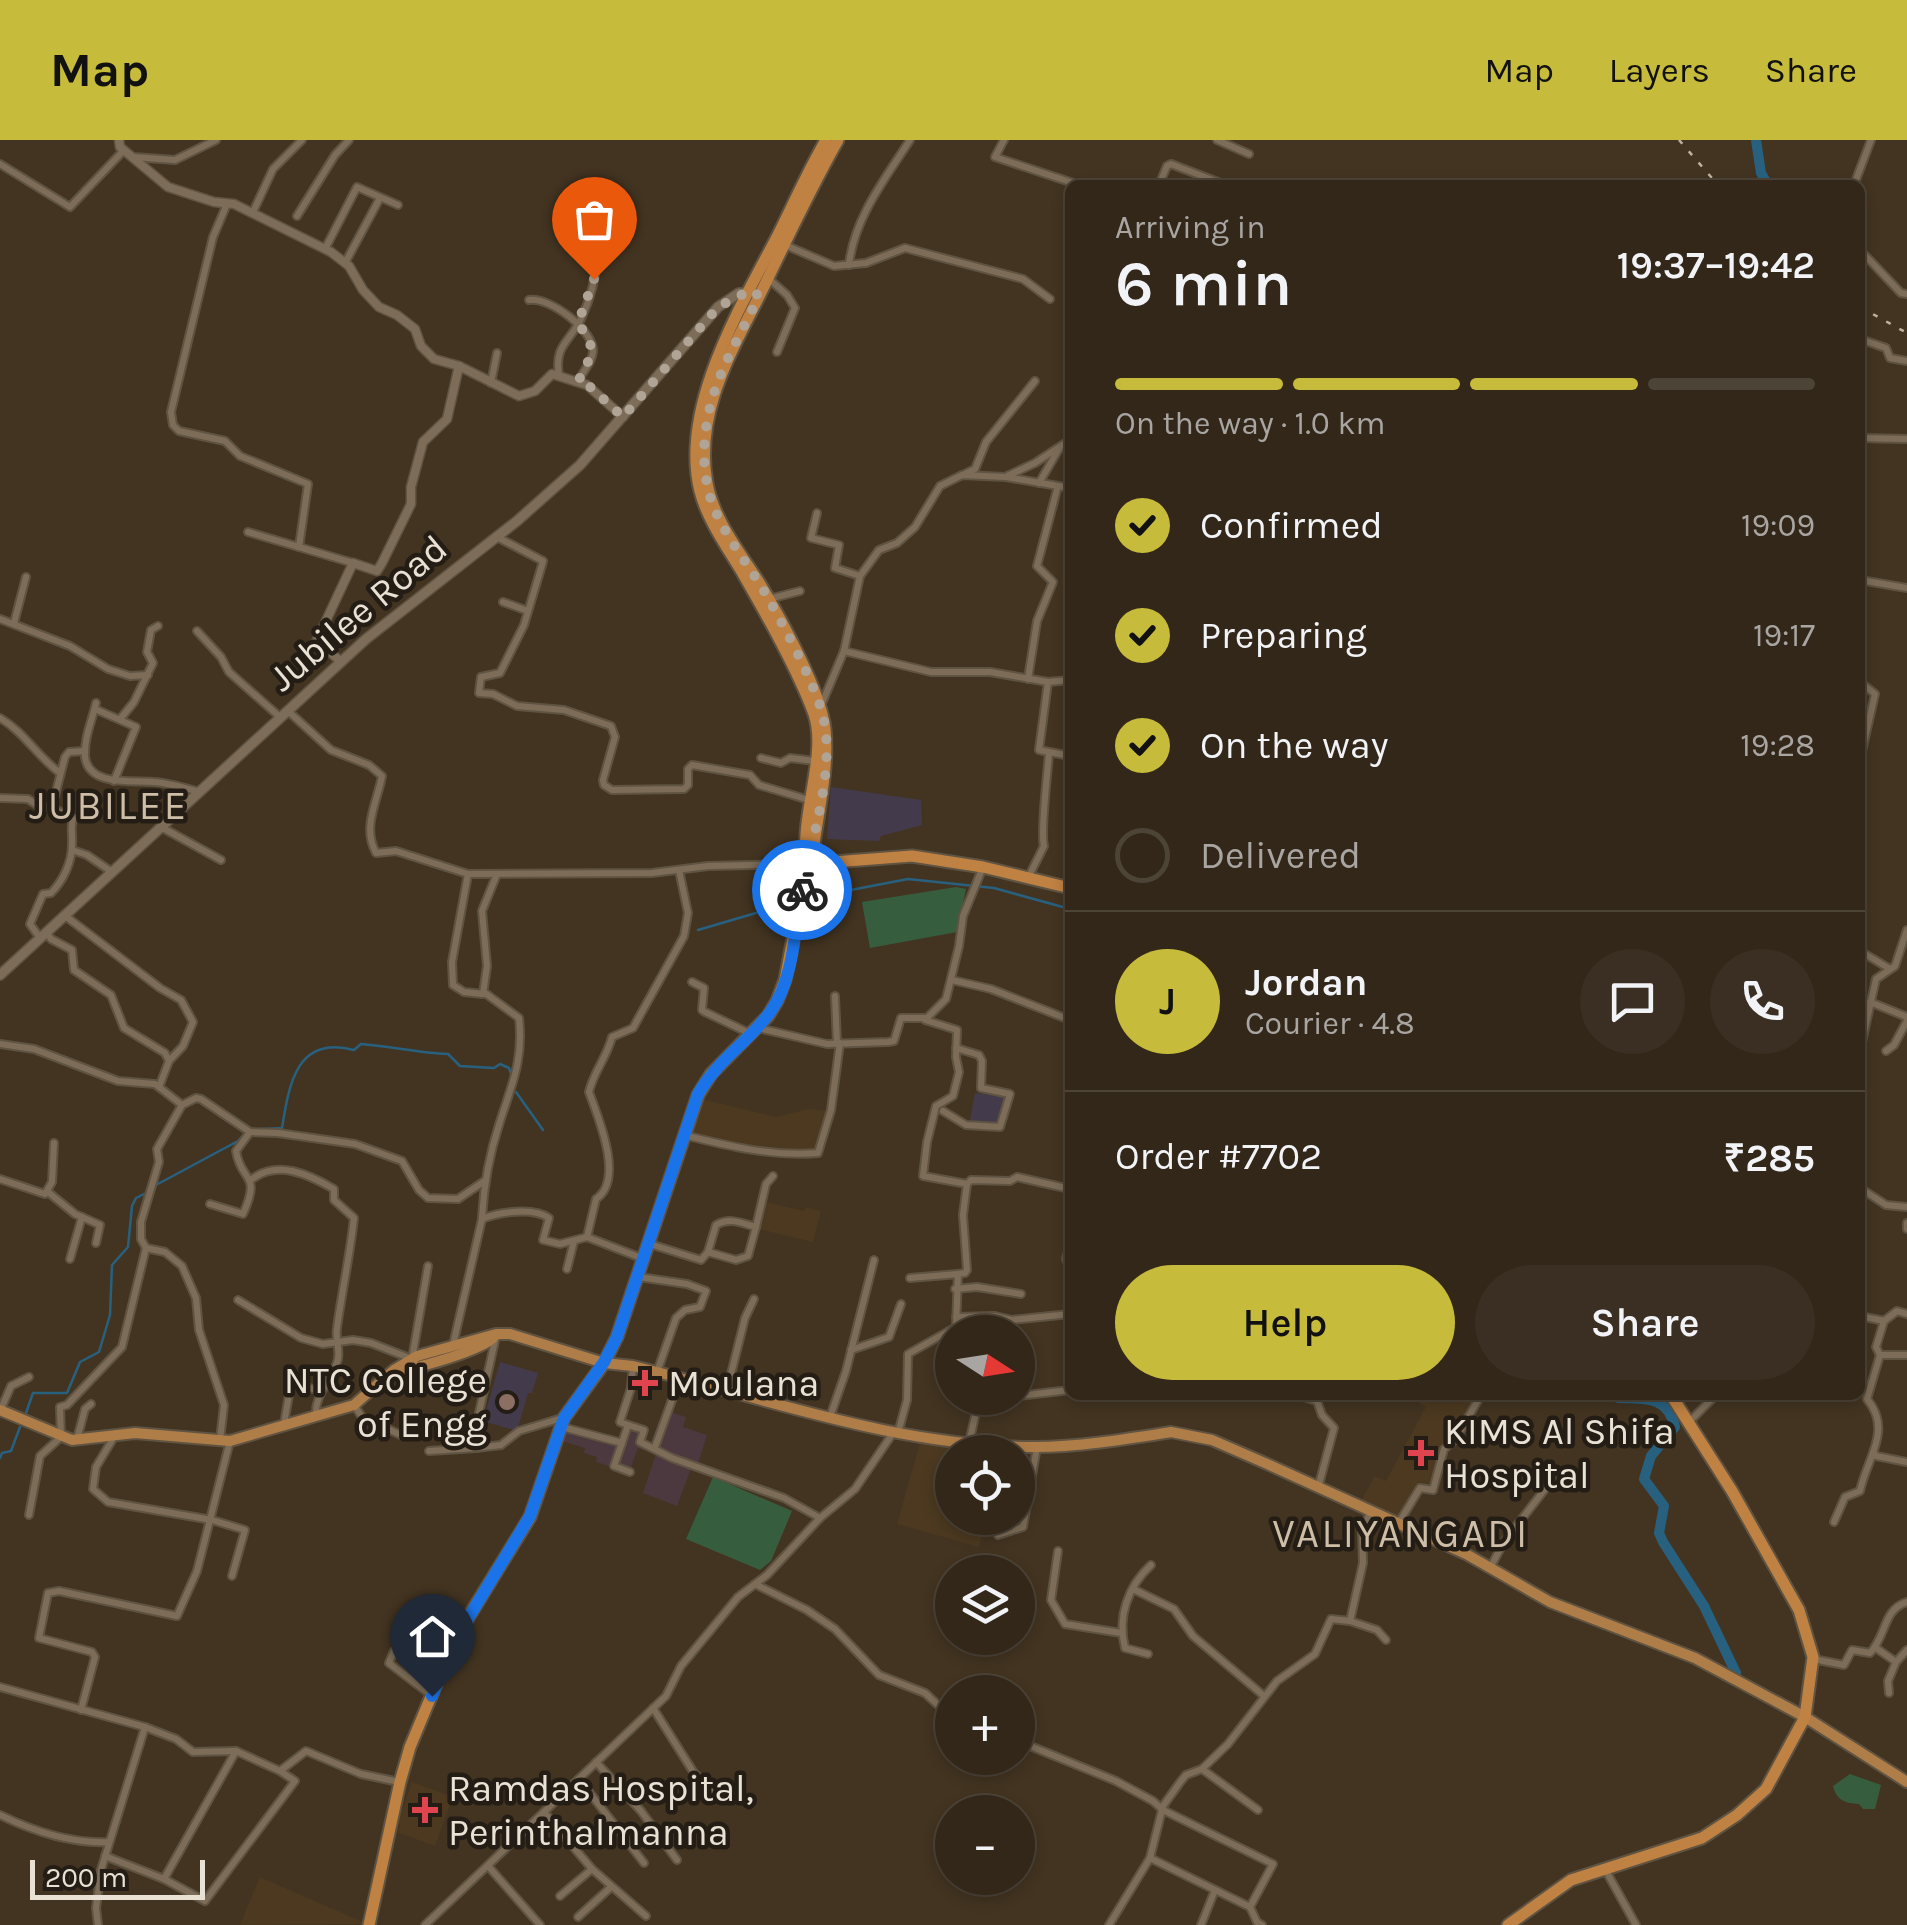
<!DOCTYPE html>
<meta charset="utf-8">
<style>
:root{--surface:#322719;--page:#3a2f22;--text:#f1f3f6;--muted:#a8a5a2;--line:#4d4438;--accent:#c7bb3c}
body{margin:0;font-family:Karla,sans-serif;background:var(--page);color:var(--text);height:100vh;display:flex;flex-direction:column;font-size:38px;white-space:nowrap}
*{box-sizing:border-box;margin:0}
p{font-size:32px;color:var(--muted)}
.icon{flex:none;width:55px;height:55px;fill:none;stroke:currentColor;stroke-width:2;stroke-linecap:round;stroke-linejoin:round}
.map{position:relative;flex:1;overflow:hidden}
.details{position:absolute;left:1065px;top:40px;width:800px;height:1220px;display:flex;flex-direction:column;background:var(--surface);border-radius:15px;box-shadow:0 5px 15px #0003,0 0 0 2px var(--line)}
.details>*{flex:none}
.needle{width:65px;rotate:102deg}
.buttons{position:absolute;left:935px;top:1175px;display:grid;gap:20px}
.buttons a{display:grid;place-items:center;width:100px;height:100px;border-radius:50%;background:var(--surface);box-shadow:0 5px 15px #0003,0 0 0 2px var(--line);font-size:50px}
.scale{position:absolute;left:30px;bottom:25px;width:175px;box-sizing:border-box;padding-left:10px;border:5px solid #eae1d5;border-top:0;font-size:28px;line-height:35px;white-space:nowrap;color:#eae1d5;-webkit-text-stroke:8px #241d15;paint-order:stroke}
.pin{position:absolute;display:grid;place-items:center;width:85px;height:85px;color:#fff;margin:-102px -42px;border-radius:50% 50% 50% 0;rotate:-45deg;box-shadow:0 0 10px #0007}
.pin .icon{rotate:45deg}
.courier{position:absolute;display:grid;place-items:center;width:100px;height:100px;margin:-50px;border:8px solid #1a73e8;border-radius:50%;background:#fff;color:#222;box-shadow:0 2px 12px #0007}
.headline em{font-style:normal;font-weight:600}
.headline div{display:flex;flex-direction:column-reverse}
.headline{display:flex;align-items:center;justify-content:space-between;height:170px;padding:0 50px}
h1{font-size:65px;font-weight:600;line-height:75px}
.bar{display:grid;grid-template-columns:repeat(4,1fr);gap:15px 10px;align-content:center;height:120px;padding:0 50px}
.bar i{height:12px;border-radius:8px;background:var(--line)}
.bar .selected{background:var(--accent)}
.bar p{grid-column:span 4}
.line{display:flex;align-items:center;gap:25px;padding:0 50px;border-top:2px solid var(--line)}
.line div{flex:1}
.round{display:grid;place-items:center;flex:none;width:105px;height:105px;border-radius:52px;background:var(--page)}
ol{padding:0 50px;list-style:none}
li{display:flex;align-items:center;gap:30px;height:110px}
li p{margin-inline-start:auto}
li .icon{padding:10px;border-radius:50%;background:var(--accent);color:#111;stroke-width:4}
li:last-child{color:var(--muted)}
li i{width:55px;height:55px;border:5px solid var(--line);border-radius:50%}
.cta{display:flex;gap:20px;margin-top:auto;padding:20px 50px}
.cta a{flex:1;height:115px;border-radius:60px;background:var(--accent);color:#111;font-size:40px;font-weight:600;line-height:115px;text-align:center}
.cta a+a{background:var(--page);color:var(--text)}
header{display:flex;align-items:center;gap:60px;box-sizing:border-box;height:140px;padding:0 50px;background:var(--accent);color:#111}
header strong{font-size:48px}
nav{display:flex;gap:55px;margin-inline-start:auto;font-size:35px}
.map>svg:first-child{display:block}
</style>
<header>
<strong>Map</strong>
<nav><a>Map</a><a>Layers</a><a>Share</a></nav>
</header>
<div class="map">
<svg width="1907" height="1785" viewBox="0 0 1907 1785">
<rect width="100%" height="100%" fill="#433421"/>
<g fill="#4c383f">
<polygon points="670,1272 686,1277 683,1287 707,1295 698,1324 658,1308"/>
<polygon points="630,1288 642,1292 639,1303 660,1313 659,1316 691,1328 677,1366 643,1353 656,1314 638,1308 630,1330 617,1325"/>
<polygon points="565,1290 618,1306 612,1327 596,1322 597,1317 584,1313 585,1308 562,1301"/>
</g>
<g fill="#4c3920">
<polygon points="701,959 776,977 808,969 829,971 816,1012 798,1014 687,995"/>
<polygon points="765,1062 804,1071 806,1067 821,1071 813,1102 759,1089"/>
<polygon points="1419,1255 1477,1255 1453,1300 1449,1298 1434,1327 1432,1344 1419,1342 1398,1381 1361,1361 1375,1336 1386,1341 1426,1267 1416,1261"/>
<polygon points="921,1299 973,1312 952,1312 952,1378 967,1378 964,1390 982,1396 979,1407 897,1384"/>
<polygon points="412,1642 453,1657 435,1706 397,1692 400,1685 397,1684"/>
<polygon points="260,1737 367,1784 240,1785"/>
</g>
<g fill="#433b4b">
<polygon points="831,647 921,660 922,685 881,696 879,701 827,699"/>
<polygon points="975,953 1008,957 999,986 970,981"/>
<polygon points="500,1222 538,1233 532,1253 528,1253 517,1291 483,1281"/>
</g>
<g fill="#375d3f">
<polygon points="956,747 966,749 957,792 870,808 862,762"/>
<polygon points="713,1337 792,1371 771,1421 760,1430 686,1399"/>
<path d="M1850,1634L1881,1645L1875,1669H1863L1859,1664C1845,1663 1837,1661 1833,1646Z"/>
</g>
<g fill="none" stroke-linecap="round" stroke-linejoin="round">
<g stroke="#286180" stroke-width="2.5">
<polyline points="804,759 908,739 994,748 1070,769"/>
<polyline points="698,790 797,761"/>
<polyline points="516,952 543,990"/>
<path d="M263,989L282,988C289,945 296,895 354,910L361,904C390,906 418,913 448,914L460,926L494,928L500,924L509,928L512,937"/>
<polyline points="156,1045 238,1001 245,993"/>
<polyline points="26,1273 33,1253 67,1253 80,1222 99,1212 110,1175 112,1125 128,1107 132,1066 136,1058 144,1054"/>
<polyline points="0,1318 2,1313 11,1311 20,1287"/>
</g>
<g stroke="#286180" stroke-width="10">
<polyline points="1756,0 1761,33 1768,45"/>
<path d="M1615,1255L1618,1258C1644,1259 1667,1255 1675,1287L1651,1316L1644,1339L1664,1366L1659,1393L1663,1402L1704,1466L1736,1533"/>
</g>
<g stroke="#5f5342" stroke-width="10">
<g id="minor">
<polyline points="1004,0 995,17 1079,45"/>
<polyline points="1217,0 1249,14"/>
<polyline points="133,17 175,20 216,0"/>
<polyline points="0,24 70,67 124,10"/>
<polyline points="1159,45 1167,26 1171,24 1223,44"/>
<polyline points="1854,45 1871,0"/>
<polyline points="227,64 213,97 171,272 173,285 179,291 225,301 240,316 308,344 299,407 353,423"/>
<polyline points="253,72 273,29 302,0"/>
<polyline points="297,76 335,15 349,0"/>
<polyline points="785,105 834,126 866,123 905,108 1023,139 1050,159"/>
<polyline points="325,109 357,47 398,65"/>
<polyline points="1860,110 1901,153 1907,154"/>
<polyline points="345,123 380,58"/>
<path d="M849,125C854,78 885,39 910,0"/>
<polyline points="769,139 787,155 795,168 777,212"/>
<path d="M529,160C549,156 595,191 593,212C592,223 582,232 578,242"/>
<polyline points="1860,199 1886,208 1890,218 1907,221"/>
<path d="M559,236C554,205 569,203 581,179C590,160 596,138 597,117L587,102"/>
<polyline points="491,243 497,213"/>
<polyline points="1861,298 1907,299"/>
<polyline points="963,335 975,329 986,302 1035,241"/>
<polyline points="1007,336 1035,323 1070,300"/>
<polyline points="1039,343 1059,309"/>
<polyline points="817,373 811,398 839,405 835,428 860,436 844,511"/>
<polyline points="248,392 299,407"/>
<polyline points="497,397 543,421 542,425 524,485 500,533 481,537 479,553 493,554 517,566 564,570 611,586 615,597 603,640 604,645 612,650 684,649 688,645 688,629 692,625 750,635 759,645 809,660"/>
<polyline points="860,436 879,410 897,403 915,387 940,346 962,335 1006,337 1070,348"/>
<polyline points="1860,440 1907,448"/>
<polyline points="769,459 800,451"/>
<polyline points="503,462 528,471"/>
<polyline points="0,479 70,506 108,529 130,536 148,535"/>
<polyline points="14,483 26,437"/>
<polyline points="197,491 221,517 229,532 281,578"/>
<polyline points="1028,539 1037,481 1053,442 1037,426 1058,346"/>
<polyline points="1048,542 1070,540"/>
<polyline points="1860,542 1875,554 1860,620"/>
<path d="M96,563C92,581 84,597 85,617C89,647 133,640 154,642C169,643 185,648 200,652"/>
<polyline points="820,568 844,511 931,532 990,532 1048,542 1039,610 1070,616"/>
<polyline points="95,569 136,587 114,641"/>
<path d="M288,571L331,610L369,625L382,636C377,663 362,687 376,713L396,711L468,734L652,733L708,726L806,724"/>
<path d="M0,578C24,592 37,616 60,633"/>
<polyline points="121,578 134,562 153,523 147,512 151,490 158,486"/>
<polyline points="761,618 781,623 790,618 815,621"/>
<polyline points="0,658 28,659 40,667 52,667 65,617 69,612 85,611"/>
<polyline points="161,687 221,720"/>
<polyline points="72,710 87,715 112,732"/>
<polyline points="468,734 452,822 453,845 464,852 483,854 487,826 482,771 497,734"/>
<path d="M1029,736L1044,706C1040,691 1048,632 1049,612"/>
<polyline points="64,775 160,848 181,860 193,882 183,906 169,921"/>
<polyline points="46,792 51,799 72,810 74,830 111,855 124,888 165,913 169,921 159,947"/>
<path d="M40,798L30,784L43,754L51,753C63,741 72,722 72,705C73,695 70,689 73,679L51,667"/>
<polyline points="1860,811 1890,829"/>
<polyline points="952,840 991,849 1070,880"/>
<polyline points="692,842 704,848 702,870 705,872 749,893"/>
<polyline points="835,856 837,904"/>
<polyline points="1870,862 1907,877"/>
<polyline points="925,880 957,890 956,917 959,932 953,956 936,966 927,1002 923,1036 967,1044 971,1040 1010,1041 1017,1037 1070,1049"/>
<polyline points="758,888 827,904 888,902 894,901 901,878 927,878 946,859 959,806 963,776 983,727"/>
<polyline points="0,904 34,909 118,941 155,944 182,965 196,958 201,959 250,992 278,993 355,1004 402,1021 419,1050 428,1058 458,1059 486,1040"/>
<polyline points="1860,911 1876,839 1895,826 1907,790"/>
<polyline points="1886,911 1894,905 1907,881"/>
<polyline points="182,965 157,1009 159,1022 141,1082 141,1099 146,1108 165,1112 182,1126 196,1158 199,1190 224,1265 220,1300"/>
<polyline points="943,971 966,985 1000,987 1010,954 981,948 982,921 979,915 956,908"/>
<path d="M684,995C728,1006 773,1017 818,1013L831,970L840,903"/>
<polyline points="0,1039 45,1054 52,1042 54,1003"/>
<path d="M252,1039C278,1020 308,1034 334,1049V1060L354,1078C350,1115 342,1151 337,1188C335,1198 340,1209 338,1219C333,1241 314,1253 316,1276"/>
<polyline points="1860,1048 1886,1065 1907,1067"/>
<polyline points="48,1052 75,1074 100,1085 96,1103"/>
<path d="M210,1064L243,1074C262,1032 241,1043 236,1011L250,992"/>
<path d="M482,1077C484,1046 489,1015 499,985C511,946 524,921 519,878L485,853"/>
<polyline points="1907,1083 1907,1089"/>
<polyline points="756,1087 766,1044 773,1036"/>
<polyline points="587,1097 644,1119"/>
<path d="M650,1104L701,1120L708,1112L716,1085C730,1077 741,1083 756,1087L748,1116L736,1120L708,1112"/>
<polyline points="1070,1104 1066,1119 1070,1128"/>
<polyline points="70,1119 82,1077"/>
<polyline points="567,1129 574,1101"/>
<polyline points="958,1134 965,1133 967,1130 963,1075 967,1044"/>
<polyline points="639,1137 687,1144 706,1151 700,1167 685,1170 676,1178 657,1232"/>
<polyline points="910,1138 958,1134"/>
<polyline points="955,1149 977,1147 1021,1154"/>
<polyline points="238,1160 301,1198 323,1204 353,1200 371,1203 412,1219 428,1126"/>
<polyline points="1907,1174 1897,1171 1884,1181 1876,1207 1880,1215 1907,1215"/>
<polyline points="1860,1176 1884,1181"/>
<polyline points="956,1177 995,1176 1012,1180 1070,1174"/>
<polyline points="496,1196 479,1273 476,1308 501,1305 519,1291 562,1278"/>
<path d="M453,1205L482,1079C499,1072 533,1067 549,1078L543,1100L560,1104L587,1097L596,1059C625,1040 598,977 589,952C593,933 607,917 612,897L633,888L684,796L688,773L679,730"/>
<polyline points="851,1210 889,1197 901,1164"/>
<polyline points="727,1250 745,1178 754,1159"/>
<polyline points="1277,1255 1290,1255"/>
<polyline points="1297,1255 1317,1261 1322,1275 1334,1288 1318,1348"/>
<polyline points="1018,1256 1070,1250"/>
<polyline points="995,1258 1009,1258"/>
<polyline points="354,1265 362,1277 403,1296"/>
<polyline points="1,1269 11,1246 29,1237"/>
<polyline points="830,1277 846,1231 874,1120"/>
<polyline points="1689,1282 1716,1255"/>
<polyline points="284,1284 291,1243 321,1251"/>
<polyline points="628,1285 644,1290 640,1302 672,1318 784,1358 820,1378"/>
<polyline points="562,1287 622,1303 628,1285 620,1282 631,1248 633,1226"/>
<polyline points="898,1293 907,1260 908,1214 956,1187 958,1134"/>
<polyline points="114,1297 96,1327 93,1349 108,1362 212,1380 245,1390 232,1436"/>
<polyline points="77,1299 85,1269 91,1264"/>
<polyline points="622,1303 614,1326 630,1332"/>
<polyline points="969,1303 976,1272 984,1258"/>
<polyline points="655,1307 680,1238"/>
<polyline points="429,1311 476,1308"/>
<polyline points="1874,1313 1876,1316 1907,1322"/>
<polyline points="29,1375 40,1316 61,1297 60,1267 67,1265 122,1207 146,1108"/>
<path d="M1834,1382L1845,1357L1860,1351C1867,1318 1893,1290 1867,1259L1880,1215"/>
<polyline points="1398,1384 1420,1348 1433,1350 1444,1309 1455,1300 1481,1255"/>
<polyline points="998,1395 1023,1387 1037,1307"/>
<polyline points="1058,1411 1051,1460 1065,1484 1121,1493"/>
<polyline points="1490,1428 1504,1402 1552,1340"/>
<polyline points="755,1444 807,1470 835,1489 879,1535 925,1553 952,1578"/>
<polyline points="1133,1449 1174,1469 1193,1496 1264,1556"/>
<polyline points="1350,1481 1377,1490 1386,1500"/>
<polyline points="1876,1508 1896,1522 1907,1510"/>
<polyline points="394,1511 389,1523 431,1555"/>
<path d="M1148,1514L1125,1508C1117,1477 1128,1446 1151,1425"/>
<path d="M1813,1519L1844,1525L1852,1510L1870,1513C1886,1497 1883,1469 1907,1462"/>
<polyline points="0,1547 145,1587"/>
<polyline points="1889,1553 1888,1541 1896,1522"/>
<polyline points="653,1568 694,1633 714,1650"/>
<polyline points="81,1570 95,1517 92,1512 39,1498 48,1453 59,1451 177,1476 197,1431 230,1301"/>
<polyline points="1018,1601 1116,1641 1153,1661 1163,1670 1273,1724 1250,1767"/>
<polyline points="596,1622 641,1671 677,1720"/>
<polyline points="1202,1629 1258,1670"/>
<polyline points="280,1631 295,1641 205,1761 164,1739 236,1611 280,1631 306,1611 361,1634 399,1642"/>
<polyline points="579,1639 644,1723"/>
<polyline points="544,1672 592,1729 646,1776"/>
<path d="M0,1675C33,1691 73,1704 109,1702"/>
<polyline points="105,1716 164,1739"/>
<polyline points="488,1726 540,1785"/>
<polyline points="1606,1731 1636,1785"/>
<polyline points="560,1756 592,1729"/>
<polyline points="1250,1767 1150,1718 1163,1666 1181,1641 1186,1635 1202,1629 1228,1604 1277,1541 1315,1514 1331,1479 1350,1481 1363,1423 1362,1390 1370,1373"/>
<polyline points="1250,1767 1257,1782 1262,1785"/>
<polyline points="578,1777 611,1747"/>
<polyline points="98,1785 96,1768 101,1730 145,1587 176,1599 193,1612 236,1611"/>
<polyline points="425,1785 666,1556 681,1526 738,1457 767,1435 820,1378 855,1349 893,1293"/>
<polyline points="1109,1785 1150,1718"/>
<polyline points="1201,1785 1215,1750"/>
</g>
</g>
<g stroke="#5f5342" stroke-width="11">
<g id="tertiary">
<polyline points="119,0 120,7 168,47 214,62 234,64 331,112 349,126 363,150 379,167 397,175 415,189 421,206 434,219 459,226 519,256 535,251 552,234 587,245 623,277"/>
<polyline points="341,522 317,500 353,423 377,431 382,423 411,364 411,347 423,302 447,279 459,226"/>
</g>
</g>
<g stroke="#5f5342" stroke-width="12">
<polyline id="secondary" points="0,835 366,499 517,381 580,325 718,167 739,153 747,153"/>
</g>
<g stroke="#5f5342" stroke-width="14">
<g id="primary">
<path d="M395,1230C414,1230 484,1210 495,1196"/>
<path d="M0,1270L72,1300L135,1293L230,1301L354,1265L394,1230L417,1216L496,1194H510L604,1223L633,1226C765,1258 897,1307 1035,1307C1079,1307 1127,1299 1171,1292L1212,1300L1265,1323L1466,1414L1550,1462L1695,1518L1805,1577L1907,1642"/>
</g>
</g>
<g stroke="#5f5342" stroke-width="15">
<g id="trunk">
<path d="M807,724L813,711C818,672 829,629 825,589C821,552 780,477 760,444C741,414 713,379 707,343C693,267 738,202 769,136C791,90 813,44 838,0"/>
<polyline points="807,724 912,716 983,727 1070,748"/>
<path d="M369,1785L400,1642L410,1607L455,1499L530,1377L564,1278L604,1223L617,1197L698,955L711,934L768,876L777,861L785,840L807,724C799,677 828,615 814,574C798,530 765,472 742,432C727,407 707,379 700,351C679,268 741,166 778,95C794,63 808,31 826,0"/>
<polyline points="1508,1785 1571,1740 1702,1698 1737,1675 1766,1649 1805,1577 1813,1517 1799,1470 1732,1351 1671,1255"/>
</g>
</g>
<use href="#minor" stroke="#7d6d58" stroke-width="6"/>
<use href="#tertiary" stroke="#7d6d58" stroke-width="8"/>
<use href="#secondary" stroke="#7d6d58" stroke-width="9"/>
<use href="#primary" stroke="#af7d48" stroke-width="10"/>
<use href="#trunk" stroke="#c08243" stroke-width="11"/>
<g stroke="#beb4a6" stroke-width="2.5" stroke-dasharray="5 10" stroke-linecap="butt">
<polyline points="1679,0 1718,45"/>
<polyline points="1860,167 1907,193"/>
</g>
</g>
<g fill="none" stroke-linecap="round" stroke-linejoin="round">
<path stroke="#b0a496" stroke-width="10" stroke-dasharray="0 18" d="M594,139L578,183C599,214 592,211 578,242L587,244L623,277L718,167L751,150L759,156C744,188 725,219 714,253C705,281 701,315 707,344C714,385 748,422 768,458C785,488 811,537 821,569C838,623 812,696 802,750"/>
<path stroke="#1a73e8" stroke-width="12" d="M432,1556L455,1500L530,1376L564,1278L604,1222L617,1197L698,954C720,917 748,903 771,871C794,839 795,788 802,750"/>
</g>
<g fill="#e0444e" stroke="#241d15" stroke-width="4">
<path d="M640 1228h10v10h10v10h-10v10h-10v-10h-10v-10h10z"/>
<path d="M1416 1298h10v10h10v10h-10v10h-10v-10h-10v-10h10z"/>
<path d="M420 1655h10v10h10v10h-10v10h-10v-10h-10v-10h10z"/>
</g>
<circle fill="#8d6e63" stroke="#241d15" stroke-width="4" cx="507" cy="1262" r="10"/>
<g text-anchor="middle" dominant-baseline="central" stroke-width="9" stroke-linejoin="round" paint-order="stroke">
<g font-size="38" fill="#eae1d5" stroke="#241d15">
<text transform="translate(358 473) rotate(-40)">Jubilee Road</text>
</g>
<g font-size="38" fill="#eae1d5" stroke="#241d15" text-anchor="start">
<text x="487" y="1240" text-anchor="end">NTC College<tspan x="487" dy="44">of Engg</tspan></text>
<text x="668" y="1243">Moulana</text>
<text x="1444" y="1291">KIMS Al Shifa<tspan x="1444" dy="44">Hospital</tspan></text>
<text x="448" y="1648">Ramdas Hospital,<tspan x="448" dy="44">Perinthalmanna</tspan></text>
</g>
<g font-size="40" letter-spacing="2.5" fill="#cfbea7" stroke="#241d15">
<text x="109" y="665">JUBILEE</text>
<text x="1401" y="1393">VALIYANGADI</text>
</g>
</g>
</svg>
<div class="buttons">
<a><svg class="needle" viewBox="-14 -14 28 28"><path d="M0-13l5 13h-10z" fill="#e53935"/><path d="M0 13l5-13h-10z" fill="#a8a5a2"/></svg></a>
<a><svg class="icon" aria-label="locate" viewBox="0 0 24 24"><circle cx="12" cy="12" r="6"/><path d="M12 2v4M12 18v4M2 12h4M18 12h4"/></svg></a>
<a><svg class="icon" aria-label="layers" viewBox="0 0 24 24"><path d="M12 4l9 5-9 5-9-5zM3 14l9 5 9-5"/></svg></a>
<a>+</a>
<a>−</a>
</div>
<div class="scale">200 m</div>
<div class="pin" style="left:594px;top:139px;background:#ea580c"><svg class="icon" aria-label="bag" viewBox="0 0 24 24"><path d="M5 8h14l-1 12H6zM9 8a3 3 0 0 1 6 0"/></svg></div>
<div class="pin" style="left:432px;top:1556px;background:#1f2937"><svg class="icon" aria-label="home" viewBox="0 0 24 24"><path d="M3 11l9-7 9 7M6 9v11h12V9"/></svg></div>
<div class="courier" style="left:802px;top:750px"><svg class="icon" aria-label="bike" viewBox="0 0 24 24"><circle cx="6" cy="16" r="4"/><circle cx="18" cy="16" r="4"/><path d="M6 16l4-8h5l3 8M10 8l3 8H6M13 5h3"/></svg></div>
<section class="details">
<div class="headline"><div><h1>6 min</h1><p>Arriving in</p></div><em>19:37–19:42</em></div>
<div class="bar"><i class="selected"></i><i class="selected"></i><i class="selected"></i><i></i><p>On the way · 1.0 km</p></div>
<ol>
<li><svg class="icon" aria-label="check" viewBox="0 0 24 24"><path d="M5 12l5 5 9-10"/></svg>Confirmed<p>19:09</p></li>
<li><svg class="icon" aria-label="check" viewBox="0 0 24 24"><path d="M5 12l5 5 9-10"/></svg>Preparing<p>19:17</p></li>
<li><svg class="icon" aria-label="check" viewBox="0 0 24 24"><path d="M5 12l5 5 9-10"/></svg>On the way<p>19:28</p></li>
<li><i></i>Delivered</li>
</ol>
<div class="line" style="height:180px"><b class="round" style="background:var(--accent);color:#111">J</b><div><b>Jordan</b><p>Courier · 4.8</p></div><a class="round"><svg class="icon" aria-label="chat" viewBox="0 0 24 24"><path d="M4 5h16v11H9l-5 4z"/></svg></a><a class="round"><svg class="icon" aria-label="phone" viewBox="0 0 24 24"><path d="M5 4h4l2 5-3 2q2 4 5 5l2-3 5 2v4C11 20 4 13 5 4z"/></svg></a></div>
<div class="line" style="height:130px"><div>Order #7702</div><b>₹285</b></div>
<div class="cta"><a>Help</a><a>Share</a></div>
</section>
</div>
